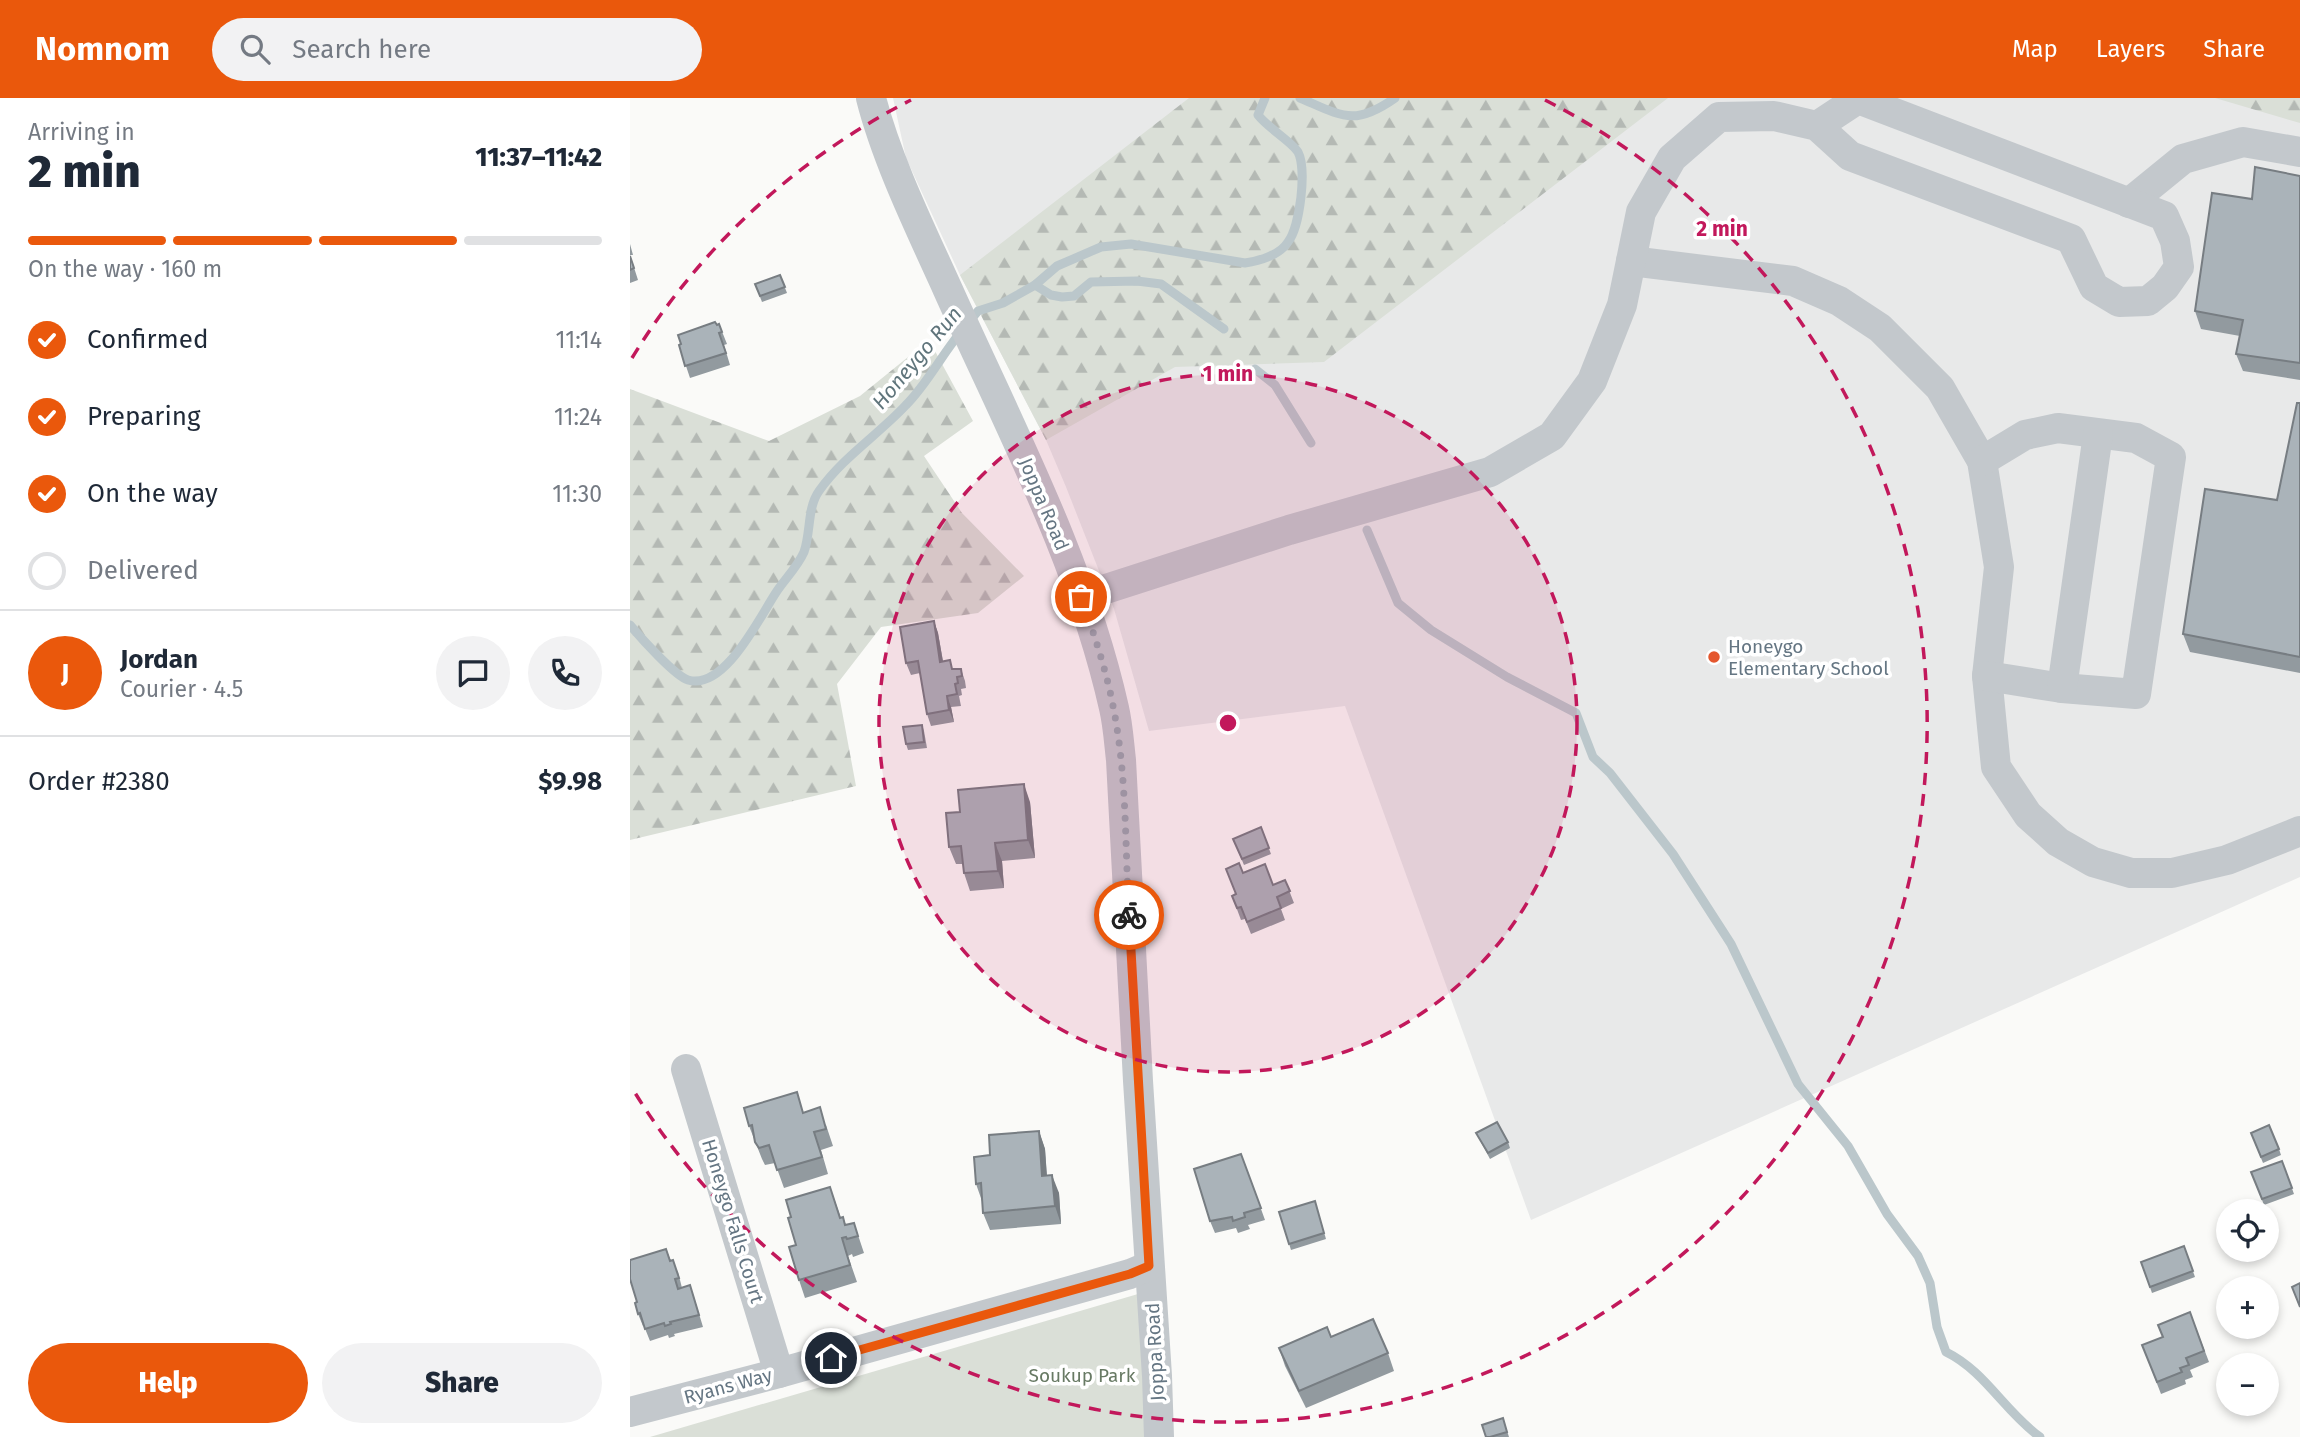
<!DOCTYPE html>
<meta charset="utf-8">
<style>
:root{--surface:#fff;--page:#f2f2f3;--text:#1f2937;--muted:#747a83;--line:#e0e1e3;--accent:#ea580c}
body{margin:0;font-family:"Fira Sans",sans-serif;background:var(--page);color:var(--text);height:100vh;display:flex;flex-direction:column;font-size:26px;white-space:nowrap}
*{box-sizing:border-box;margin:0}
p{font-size:23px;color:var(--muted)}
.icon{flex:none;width:38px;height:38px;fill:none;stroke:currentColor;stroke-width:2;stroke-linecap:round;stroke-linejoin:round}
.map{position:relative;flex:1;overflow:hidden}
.panel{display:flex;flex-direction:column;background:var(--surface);width:630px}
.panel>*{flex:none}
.buttons{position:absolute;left:1586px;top:1101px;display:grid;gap:14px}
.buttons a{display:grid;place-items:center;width:63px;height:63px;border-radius:50%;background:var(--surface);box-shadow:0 4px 10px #0003;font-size:35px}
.pin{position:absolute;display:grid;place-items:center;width:60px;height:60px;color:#fff;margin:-30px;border:4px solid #fff;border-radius:50%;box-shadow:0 2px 7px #0007}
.courier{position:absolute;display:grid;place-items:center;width:70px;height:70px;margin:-35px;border:5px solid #ea580c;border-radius:50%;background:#fff;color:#222;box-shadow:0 2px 9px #0007}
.headline em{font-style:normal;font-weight:800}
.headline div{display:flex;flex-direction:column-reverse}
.headline{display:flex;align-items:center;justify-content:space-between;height:119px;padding:0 28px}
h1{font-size:46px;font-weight:800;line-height:52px}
.bar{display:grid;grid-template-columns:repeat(4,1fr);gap:10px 7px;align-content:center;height:84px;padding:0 28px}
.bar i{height:9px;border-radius:5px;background:var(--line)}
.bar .active{background:var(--accent)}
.bar p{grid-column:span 4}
.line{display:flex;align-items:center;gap:18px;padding:0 28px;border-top:2px solid var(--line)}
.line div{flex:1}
.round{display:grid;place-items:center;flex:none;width:74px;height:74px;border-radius:37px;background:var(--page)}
ol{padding:0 28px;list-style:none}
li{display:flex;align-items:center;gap:21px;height:77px}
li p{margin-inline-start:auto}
li .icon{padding:7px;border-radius:50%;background:var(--accent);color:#fff;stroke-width:4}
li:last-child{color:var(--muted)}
li i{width:38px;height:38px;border:4px solid var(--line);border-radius:50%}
.button{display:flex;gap:14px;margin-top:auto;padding:14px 28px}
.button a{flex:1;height:80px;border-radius:42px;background:var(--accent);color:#fff;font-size:28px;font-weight:800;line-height:80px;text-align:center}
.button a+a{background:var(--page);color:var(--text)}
header{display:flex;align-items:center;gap:42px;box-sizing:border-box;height:98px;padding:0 35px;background:var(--accent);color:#fff}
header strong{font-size:33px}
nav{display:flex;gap:38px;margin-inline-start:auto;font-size:24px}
.search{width:490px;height:63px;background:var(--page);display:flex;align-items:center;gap:18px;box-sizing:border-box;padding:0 24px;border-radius:38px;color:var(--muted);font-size:26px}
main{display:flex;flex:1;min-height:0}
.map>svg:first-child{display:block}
</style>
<header>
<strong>Nomnom</strong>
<div class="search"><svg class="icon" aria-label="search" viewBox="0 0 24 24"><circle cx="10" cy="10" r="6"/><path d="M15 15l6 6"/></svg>Search here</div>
<nav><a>Map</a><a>Layers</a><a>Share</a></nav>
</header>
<main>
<section class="panel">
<div class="headline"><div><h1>2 min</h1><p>Arriving in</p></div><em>11:37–11:42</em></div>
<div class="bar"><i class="active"></i><i class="active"></i><i class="active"></i><i></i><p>On the way · 160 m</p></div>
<ol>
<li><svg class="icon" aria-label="check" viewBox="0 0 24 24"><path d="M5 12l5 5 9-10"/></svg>Confirmed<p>11:14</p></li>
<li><svg class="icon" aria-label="check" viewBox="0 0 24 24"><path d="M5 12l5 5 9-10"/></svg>Preparing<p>11:24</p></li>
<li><svg class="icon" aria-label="check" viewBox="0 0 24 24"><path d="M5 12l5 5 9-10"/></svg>On the way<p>11:30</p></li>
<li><i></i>Delivered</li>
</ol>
<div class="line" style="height:126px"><b class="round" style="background:var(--accent);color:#fff">J</b><div><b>Jordan</b><p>Courier · 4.5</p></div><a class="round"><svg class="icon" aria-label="chat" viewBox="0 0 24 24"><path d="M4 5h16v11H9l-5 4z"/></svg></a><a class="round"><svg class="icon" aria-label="phone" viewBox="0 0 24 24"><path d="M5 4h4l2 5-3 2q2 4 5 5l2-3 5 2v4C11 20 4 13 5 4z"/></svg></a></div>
<div class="line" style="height:91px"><div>Order #2380</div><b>$9.98</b></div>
<div class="button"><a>Help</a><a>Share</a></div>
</section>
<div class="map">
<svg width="1670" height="1339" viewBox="0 0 1670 1339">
<defs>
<pattern id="forest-firs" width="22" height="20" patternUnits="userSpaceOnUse" patternTransform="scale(1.75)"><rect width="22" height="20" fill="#dadfd7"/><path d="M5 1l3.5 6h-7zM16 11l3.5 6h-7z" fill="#b4b9b4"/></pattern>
</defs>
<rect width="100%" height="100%" fill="#fafaf8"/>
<polygon fill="#e8e9e9" points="263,0 1670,0 1670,779 901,1122 715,608 519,633 484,511 436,389 416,342 330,177 276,60"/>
<g fill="url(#forest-firs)">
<polygon points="559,0 1038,0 694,264 545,269 416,342 330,177"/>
<polygon points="1585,0 1670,0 1670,25"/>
<polygon points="299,242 343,323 294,358 332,415 394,478 348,515 251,529 207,586 226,688 0,742 0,291 139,343 230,298"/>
</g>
<polygon fill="#dadfd7" points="508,1196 516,1339 20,1339"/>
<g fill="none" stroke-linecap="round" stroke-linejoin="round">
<g stroke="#bbc7cb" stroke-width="9">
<path d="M670,0C712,18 724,29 765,0"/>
<polyline points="405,187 421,197 432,199 444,198 461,184 507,183 531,186 594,231"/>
<path d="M339,224L348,213L373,205L405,187L427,168L471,149L501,146L615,165C629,163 650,157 658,144C670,129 677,71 668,54C662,44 638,30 628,17L635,0"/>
<polyline points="625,271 645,287 681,345"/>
<path d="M737,432L768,505L801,532L877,579L946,615L963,659L980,675L1043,756L1101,846L1168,986L1218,1048L1257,1116L1288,1158L1300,1185L1307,1229L1316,1254C1355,1273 1375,1314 1410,1339"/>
<path d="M0,527C10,539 45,578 58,582C95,593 130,518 147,493C155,481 168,468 174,454C181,434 177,410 189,393C213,359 248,337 276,307C297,286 311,258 330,235"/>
</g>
<g stroke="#c3c8cc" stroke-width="30">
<path d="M241,0C257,63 291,132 318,192C379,328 451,463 484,610C488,627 489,645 491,662L508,983L527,1278L529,1339"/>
<polyline points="1499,105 1553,61 1613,44 1670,54"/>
<polyline points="1001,163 1163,183 1209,203 1250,230 1310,290 1352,363 1369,469 1357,578 1366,669 1398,717 1428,744 1463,764 1501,775 1542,775 1597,762 1670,733"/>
<polyline points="1352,363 1395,337 1428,330 1506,340 1541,359 1506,596 1432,590 1357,578"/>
<polyline points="451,499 659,432 860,374 922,338 962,283 992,207 1011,114 1042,60 1089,19 1144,18 1187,28 1220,58 1441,141 1464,189 1489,204 1518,203 1535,189 1549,169 1545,143 1534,118 1228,1 1187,28"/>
<polyline points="1432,590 1468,336"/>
<polyline points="56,971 149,1275"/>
<polyline points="0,1314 149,1275 500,1176 519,1168"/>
</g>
</g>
<g fill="#929a9f">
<polygon points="1670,78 1670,282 1613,273 1606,256 1610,238 1571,231 1565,213 1622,101"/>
<polygon points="0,146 3,157 0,157 8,182 0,185"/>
<polygon points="150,177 157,195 132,204 125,186"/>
<polygon points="89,226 97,246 94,247 100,267 60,280 49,247"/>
<polygon points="1670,305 1670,575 1560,554 1553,536 1647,402"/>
<polygon points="304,523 308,535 313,563 323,571 331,571 335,583 336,590 331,591 332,597 329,598 331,608 321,609 324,624 301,628 297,616 290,575 281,577 276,565"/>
<polygon points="292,627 294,633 297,650 278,652 276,646"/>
<polygon points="400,704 405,760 372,763 374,790 340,793 334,775 333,766 326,766 319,749 330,714"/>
<polygon points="631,729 641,756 614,767 603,741"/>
<polygon points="596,771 613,775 643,787 655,782 664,805 651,811 655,822 621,836 615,821 611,822 602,798 606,796"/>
<polygon points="174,1014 196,1027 203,1048 191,1052 198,1076 154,1090 145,1065 135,1067 132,1061 119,1028"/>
<polygon points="409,1033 415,1051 417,1078 429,1095 431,1126 360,1132 353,1115 352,1103 346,1086 360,1057"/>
<polygon points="846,1035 878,1044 880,1050 860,1061"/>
<polygon points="1621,1035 1649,1051 1651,1057 1633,1065"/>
<polygon points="611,1056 635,1122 618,1127 620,1131 608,1135 606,1130 585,1135 580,1123"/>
<polygon points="1652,1063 1664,1096 1634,1107 1621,1074"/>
<polygon points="200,1089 211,1120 216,1127 224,1125 234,1155 223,1159 222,1156 218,1158 227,1184 175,1200 169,1182 166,1147 161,1119"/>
<polygon points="685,1103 696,1141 661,1152 649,1114"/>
<polygon points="1554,1148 1565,1179 1522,1195 1511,1164"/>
<polygon points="36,1151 41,1163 48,1174 52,1190 64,1199 73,1229 44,1236 45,1238 39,1240 38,1237 20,1243 14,1228 13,1228 8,1216 7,1204"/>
<polygon points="1560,1214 1579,1264 1560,1272 1563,1279 1555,1282 1556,1286 1531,1296 1512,1247 1533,1239"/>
<polygon points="701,1239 758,1255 764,1273 676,1310 655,1268 649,1250"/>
<polygon points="873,1320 879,1339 856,1339"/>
</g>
<g fill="#777d82">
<polygon points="304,523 308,535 315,576 310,564"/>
<polygon points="317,598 321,609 324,624 319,612"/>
<polygon points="394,686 400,704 405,760 398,742"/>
<polygon points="365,745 372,763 374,790 368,773"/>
<polygon points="409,1033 415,1051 418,1096 412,1078"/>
<polygon points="422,1077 429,1095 431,1126 425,1108"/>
</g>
<g fill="#aab3b9" stroke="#777d82" stroke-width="2">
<polygon points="1625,69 1670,78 1670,265 1606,256 1613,222 1565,213 1582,95 1622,101"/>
<polygon points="0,158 4,170 0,172"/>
<polygon points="150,177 155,189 130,198 125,186"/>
<polygon points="85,224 87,227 89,226 92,234 89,235 96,255 55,268 49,247 51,246 48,237"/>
<polygon points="1667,305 1670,305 1670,559 1553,536 1575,391 1647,402"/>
<polygon points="304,523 310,564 320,562 322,571 331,571 332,578 327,579 328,585 325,586 327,596 317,598 319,612 297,616 288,563 276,565 270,529"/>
<polygon points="292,627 294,644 276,646 273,629"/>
<polygon points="394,686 398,742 365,745 368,773 334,775 331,748 319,749 316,715 330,714 328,692"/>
<polygon points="631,729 639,750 612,761 603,741"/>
<polygon points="609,765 613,775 635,766 643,787 655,782 660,793 647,799 651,810 617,824 611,809 607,810 602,798 606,796 596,771"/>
<polygon points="167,994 173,1015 190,1009 196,1031 184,1034 192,1059 147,1072 139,1047 129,1050 125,1044 122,1027 119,1028 114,1010"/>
<polygon points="867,1024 878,1044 858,1055 846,1035"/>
<polygon points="1639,1027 1649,1051 1631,1059 1621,1035"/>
<polygon points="409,1033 412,1078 422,1077 425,1108 353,1115 351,1085 346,1086 344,1059 360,1057 359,1037"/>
<polygon points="611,1056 631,1110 614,1115 615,1119 603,1123 602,1119 580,1123 564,1071"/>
<polygon points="1652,1063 1662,1090 1632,1101 1621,1074"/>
<polygon points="200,1089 210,1120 213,1119 215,1127 224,1125 228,1138 217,1141 216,1139 212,1140 220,1167 169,1182 159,1149 166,1147 158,1120 161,1119 156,1102"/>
<polygon points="685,1103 694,1135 659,1146 649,1114"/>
<polygon points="1554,1148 1563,1173 1520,1189 1511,1164"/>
<polygon points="36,1151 40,1163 43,1162 49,1180 45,1181 48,1191 60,1187 69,1217 40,1224 41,1226 35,1228 34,1225 15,1231 10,1215 8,1216 5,1205 7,1204 0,1181 0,1162"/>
<polygon points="1670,1185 1670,1209 1662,1189"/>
<polygon points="1560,1214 1574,1253 1556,1260 1559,1267 1550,1270 1552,1274 1527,1284 1512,1247 1533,1239 1528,1227"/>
<polygon points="743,1221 758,1255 669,1293 649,1250 697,1229 701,1239"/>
<polygon points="873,1320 877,1334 860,1339 856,1339 852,1327"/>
</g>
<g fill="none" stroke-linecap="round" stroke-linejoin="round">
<path stroke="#99a4ac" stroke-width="7" stroke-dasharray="0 12.6" d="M451,499C464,536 477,574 484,613C497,680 495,749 499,817"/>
<polyline stroke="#ea580c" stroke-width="9" points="201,1260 500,1176 519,1168 499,817"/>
</g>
<circle cx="598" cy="625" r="349" fill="#c2185b" fill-opacity=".12"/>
<g fill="none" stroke="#c2185b" stroke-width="3.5" stroke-dasharray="12 9">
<circle cx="598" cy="625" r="349"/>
<path d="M2 260A699 699 0 0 1 281 2M915 2A699 699 0 1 1 2 990"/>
</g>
<circle fill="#e4572e" stroke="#fff" stroke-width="2.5" cx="1084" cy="559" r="7"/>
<g text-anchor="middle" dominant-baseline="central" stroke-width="7" stroke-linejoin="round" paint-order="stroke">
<g font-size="19" fill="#657683" stroke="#fff">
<text transform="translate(414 406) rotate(67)">Joppa Road</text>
<text transform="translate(103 1123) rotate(73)">Honeygo Falls Court</text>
<text transform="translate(525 1254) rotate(-93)">Joppa Road</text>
<text transform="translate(98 1288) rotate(-15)">Ryans Way</text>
</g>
<g font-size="19" fill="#657683" stroke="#fff" text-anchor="start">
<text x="1098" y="548">Honeygo<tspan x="1098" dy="22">Elementary School</tspan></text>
</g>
<g font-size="19" fill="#687a64" stroke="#fff">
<text x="452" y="1277">Soukup Park</text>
</g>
<g font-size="21" font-style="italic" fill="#60757c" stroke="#fff">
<text transform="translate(287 260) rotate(-50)">Honeygo Run</text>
</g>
</g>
<circle cx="598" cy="625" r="10" fill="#c2185b" stroke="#fff" stroke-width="3.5"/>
<g font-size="21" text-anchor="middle" font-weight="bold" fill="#c2185b" stroke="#fff" stroke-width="7" stroke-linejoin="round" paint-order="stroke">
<text x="1092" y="138">2 min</text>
<text x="598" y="283">1 min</text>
</g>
</svg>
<div class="buttons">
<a><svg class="icon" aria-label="locate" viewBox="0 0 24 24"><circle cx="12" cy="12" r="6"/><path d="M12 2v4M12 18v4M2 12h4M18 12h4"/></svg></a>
<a>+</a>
<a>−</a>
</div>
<div class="pin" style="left:451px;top:499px;background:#ea580c"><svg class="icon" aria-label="bag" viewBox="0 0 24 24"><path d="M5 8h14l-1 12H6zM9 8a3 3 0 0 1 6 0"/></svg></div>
<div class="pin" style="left:201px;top:1260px;background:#1f2937"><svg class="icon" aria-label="home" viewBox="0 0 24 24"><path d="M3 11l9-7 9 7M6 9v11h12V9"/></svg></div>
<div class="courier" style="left:499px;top:817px"><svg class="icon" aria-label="bike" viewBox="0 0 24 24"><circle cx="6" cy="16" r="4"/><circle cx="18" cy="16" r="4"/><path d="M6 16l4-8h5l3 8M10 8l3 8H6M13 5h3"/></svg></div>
</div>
</main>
